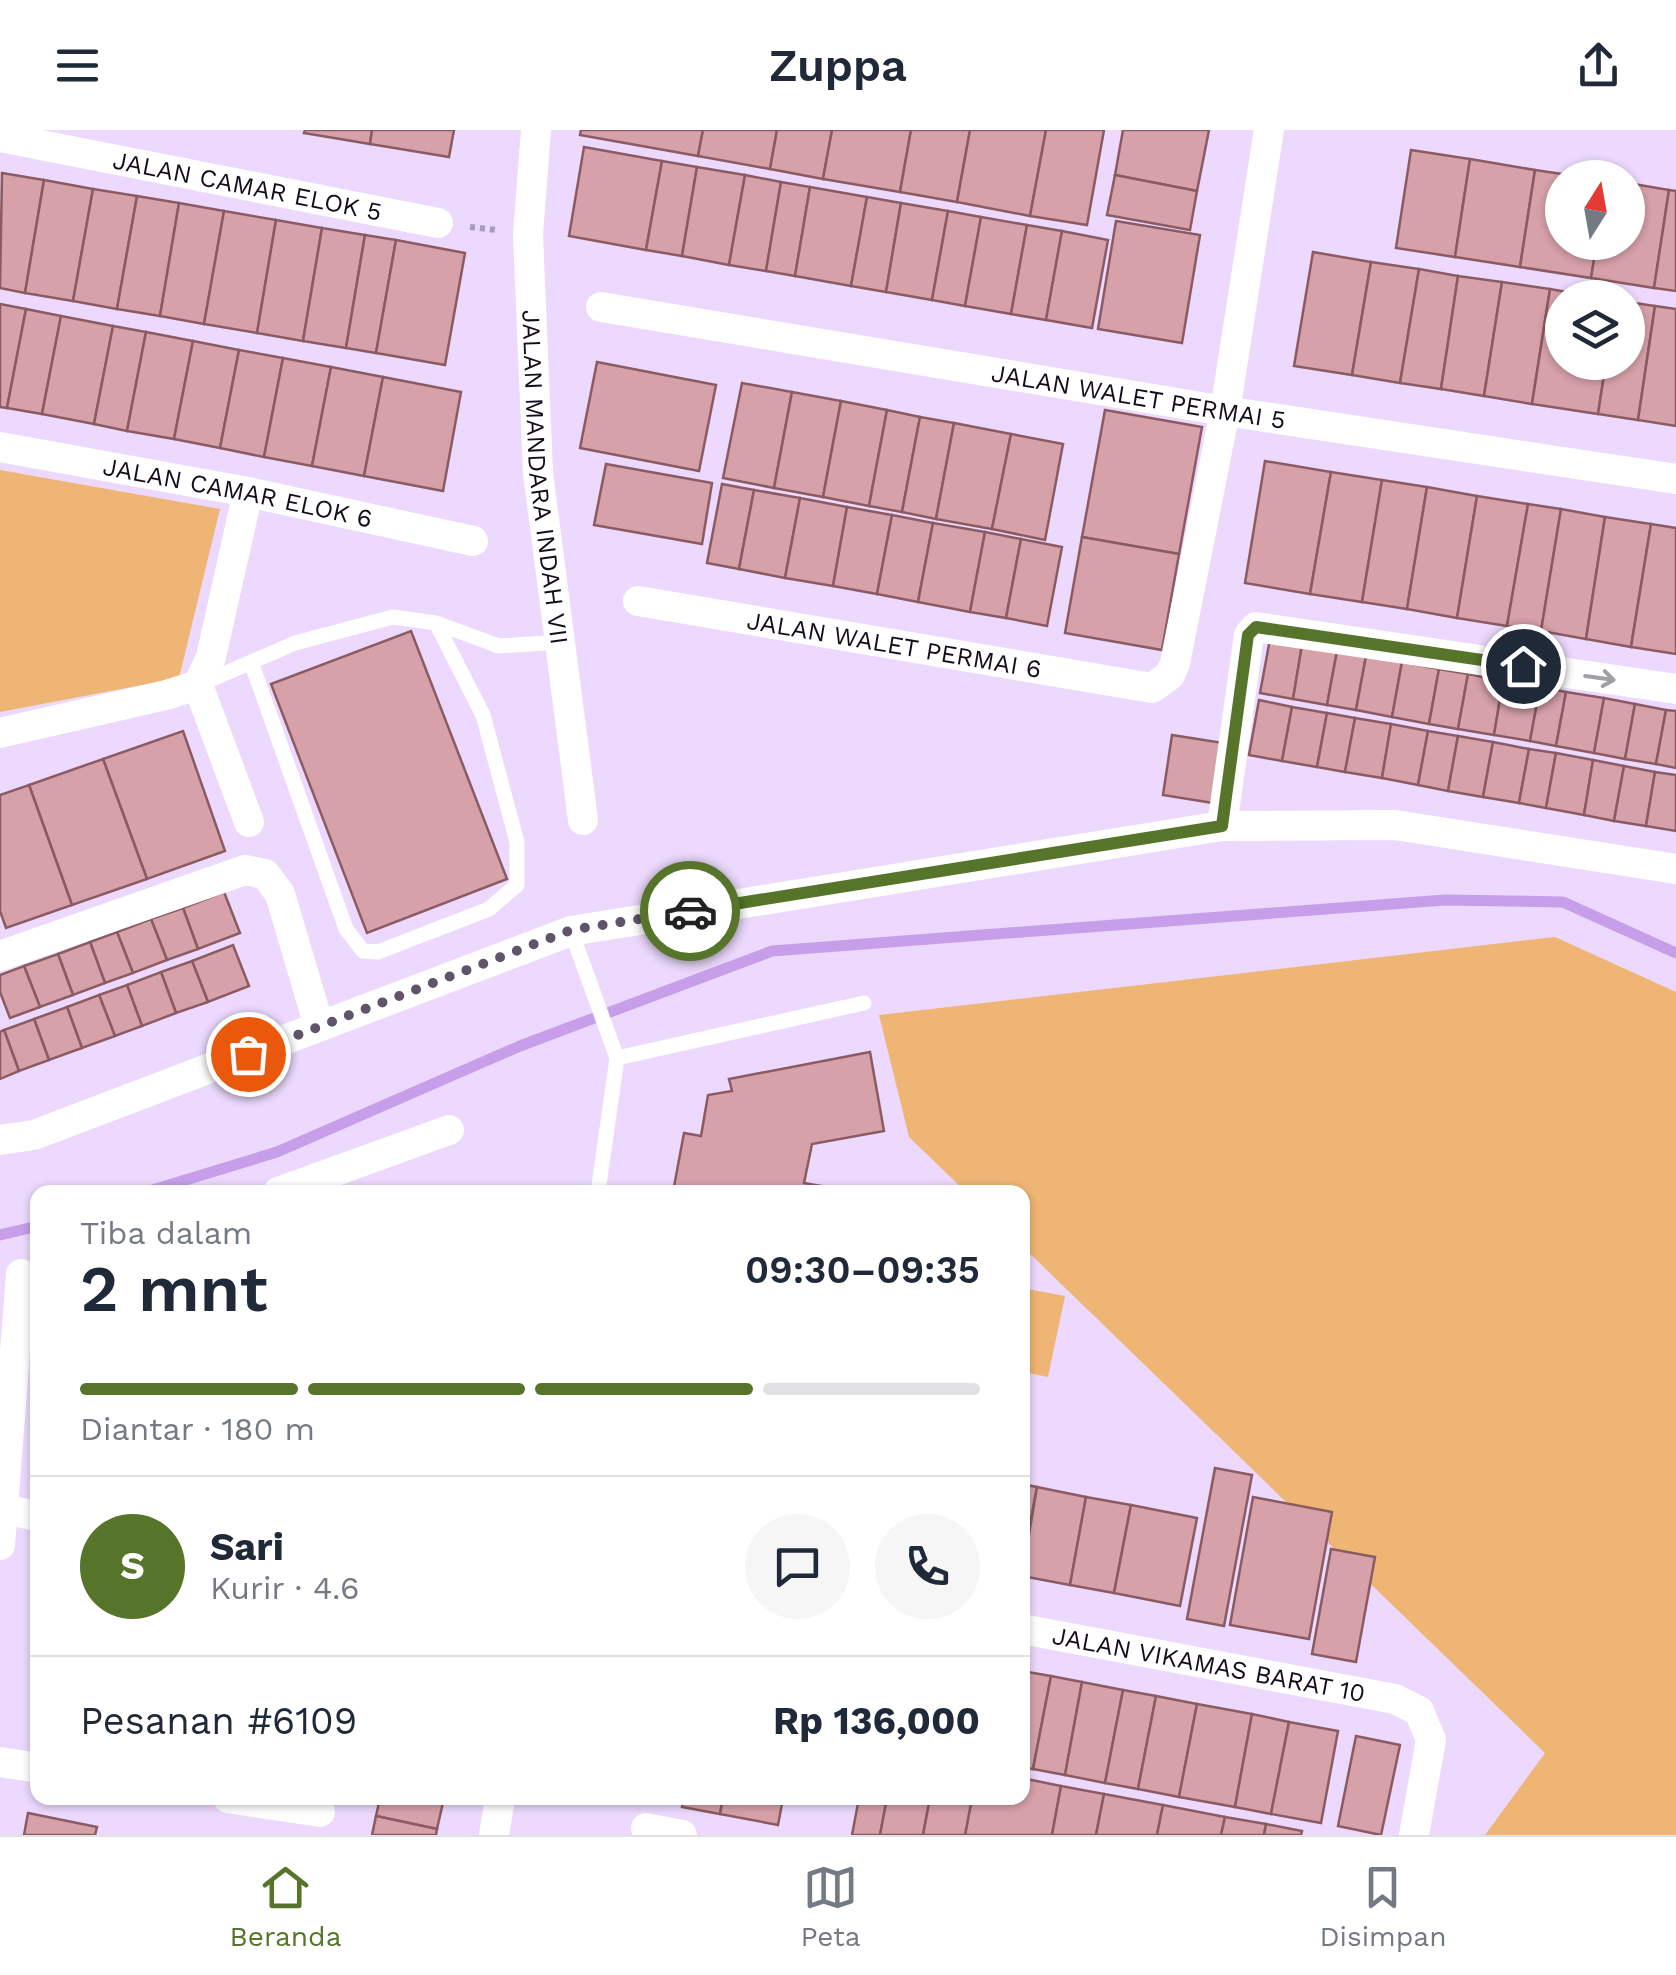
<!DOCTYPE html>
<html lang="id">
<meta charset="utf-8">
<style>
:root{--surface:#fff;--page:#f6f6f7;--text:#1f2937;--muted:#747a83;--line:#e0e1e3;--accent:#56752a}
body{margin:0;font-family:"Work Sans",sans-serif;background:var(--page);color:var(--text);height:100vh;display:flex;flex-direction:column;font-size:38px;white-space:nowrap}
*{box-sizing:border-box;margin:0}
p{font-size:32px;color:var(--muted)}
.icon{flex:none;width:55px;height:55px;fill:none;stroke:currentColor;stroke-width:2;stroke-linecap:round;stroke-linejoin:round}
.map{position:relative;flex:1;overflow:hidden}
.details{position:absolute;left:30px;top:1055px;width:1000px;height:620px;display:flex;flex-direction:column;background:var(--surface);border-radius:20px;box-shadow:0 2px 8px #0004}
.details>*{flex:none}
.needle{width:65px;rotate:11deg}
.controls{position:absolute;left:1545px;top:30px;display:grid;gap:20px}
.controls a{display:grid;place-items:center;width:100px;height:100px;border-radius:50%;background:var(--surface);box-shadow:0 2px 8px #0004;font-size:50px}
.pin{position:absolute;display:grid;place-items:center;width:85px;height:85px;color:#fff;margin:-42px;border:5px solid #fff;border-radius:50%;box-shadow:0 2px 10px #0007}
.courier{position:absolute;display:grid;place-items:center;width:100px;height:100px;margin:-50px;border:8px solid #56752a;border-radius:50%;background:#fff;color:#222;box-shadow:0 2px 12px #0007}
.headline em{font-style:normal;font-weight:600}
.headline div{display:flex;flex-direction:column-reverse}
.headline{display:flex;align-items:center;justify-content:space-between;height:170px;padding:0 50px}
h1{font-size:65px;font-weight:600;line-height:75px}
.bar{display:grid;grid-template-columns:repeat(4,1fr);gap:15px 10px;align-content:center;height:120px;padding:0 50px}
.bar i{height:12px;border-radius:8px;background:var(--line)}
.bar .selected{background:var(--accent)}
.bar p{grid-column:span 4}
.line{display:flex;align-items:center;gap:25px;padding:0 50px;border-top:2px solid var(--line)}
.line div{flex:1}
.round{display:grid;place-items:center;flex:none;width:105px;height:105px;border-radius:52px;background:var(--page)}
header{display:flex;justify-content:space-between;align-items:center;height:130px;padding:0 50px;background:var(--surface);font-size:45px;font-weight:600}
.tabs{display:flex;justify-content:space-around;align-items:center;height:140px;border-top:2px solid var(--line);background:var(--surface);font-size:28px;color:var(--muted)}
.tabs a{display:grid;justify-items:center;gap:5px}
.tabs .selected{color:var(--accent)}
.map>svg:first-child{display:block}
</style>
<header><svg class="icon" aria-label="menu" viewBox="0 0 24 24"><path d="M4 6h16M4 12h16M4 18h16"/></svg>Zuppa<svg class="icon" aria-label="share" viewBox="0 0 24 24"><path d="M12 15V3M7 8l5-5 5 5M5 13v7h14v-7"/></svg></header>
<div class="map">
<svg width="1676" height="1705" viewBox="0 0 1676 1705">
<rect width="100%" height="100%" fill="#ecd9fd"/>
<g fill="#efb575">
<polygon points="0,340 220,379 179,548 0,582"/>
<polygon points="1555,807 1676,862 1676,1705 1485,1705 1545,1623 1023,1117 1022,1062 966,1062 909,1007 879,885"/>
<polygon points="1022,1158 1065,1166 1048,1247 1023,1242"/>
</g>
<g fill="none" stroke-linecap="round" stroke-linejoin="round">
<g stroke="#c79eea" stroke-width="11">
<polyline points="146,1062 277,1022 520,916 772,821 1445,770 1563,772 1676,823"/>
<polyline points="0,1105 38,1096"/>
</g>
</g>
<g fill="#d7a1aa" stroke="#8b5b63" stroke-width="2.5">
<polygon points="305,0 372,0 370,14 304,3"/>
<polygon points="372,0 454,0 449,27 370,14"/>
<polygon points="581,0 703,0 698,26 580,5"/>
<polygon points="703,0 777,0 770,39 698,26"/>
<polygon points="777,0 832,0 823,49 770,39"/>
<polygon points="832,0 911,0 900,62 823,49"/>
<polygon points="911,0 970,0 957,72 900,62"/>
<polygon points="970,0 1046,0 1030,86 957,72"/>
<polygon points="1046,0 1104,0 1087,95 1030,86"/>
<polygon points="1123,0 1209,0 1197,61 1115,45"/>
<polygon points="584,17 662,31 646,120 569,106"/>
<polygon points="1411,20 1470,29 1455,127 1396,118"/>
<polygon points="1470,29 1535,40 1520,137 1455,127"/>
<polygon points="662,31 697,37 682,126 646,120"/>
<polygon points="697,37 745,45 729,135 682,126"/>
<polygon points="1535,40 1589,48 1562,48 1562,112 1597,112 1591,148 1520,137"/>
<polygon points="2,43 44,50 25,163 0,158"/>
<polygon points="745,45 781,52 766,141 729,135"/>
<polygon points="1115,45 1197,61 1190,100 1107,85"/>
<polygon points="44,50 93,59 73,171 25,163"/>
<polygon points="781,52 810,57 795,146 766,141"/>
<polygon points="1628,53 1669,60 1654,158 1591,148 1597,112 1628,112"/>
<polygon points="810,57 867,67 851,156 795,146"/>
<polygon points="93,59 137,66 117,179 73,171"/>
<polygon points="1669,60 1676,61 1676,161 1654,158"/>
<polygon points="137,66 179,73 160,186 117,179"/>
<polygon points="867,67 901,73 886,162 851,156"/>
<polygon points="179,73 224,81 204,194 160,186"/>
<polygon points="901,73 948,81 932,170 886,162"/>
<polygon points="224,81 276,90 257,203 204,194"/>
<polygon points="948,81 981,87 965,176 932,170"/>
<polygon points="981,87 1027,95 1011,184 965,176"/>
<polygon points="276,90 322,98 303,211 257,203"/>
<polygon points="1116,91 1200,105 1182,213 1098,199"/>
<polygon points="1027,95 1062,101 1046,190 1011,184"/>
<polygon points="322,98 365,105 346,218 303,211"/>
<polygon points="1062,101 1108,110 1092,198 1046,190"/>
<polygon points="365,105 396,110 376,223 346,218"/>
<polygon points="396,110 465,123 445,235 376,223"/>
<polygon points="1313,122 1371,132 1352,245 1294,236"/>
<polygon points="1371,132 1419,139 1400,253 1352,245"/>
<polygon points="1419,139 1458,146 1441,259 1400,253"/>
<polygon points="1458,146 1502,152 1484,266 1441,259"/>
<polygon points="1502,152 1550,159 1532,274 1484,266"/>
<polygon points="1550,159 1601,168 1562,168 1562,232 1606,232 1598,284 1532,274"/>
<polygon points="1628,172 1655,176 1638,290 1598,284 1606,232 1628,232"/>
<polygon points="0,174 26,179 7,278 0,277"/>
<polygon points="1655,176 1676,179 1676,296 1638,290"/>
<polygon points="26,179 61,186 42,284 7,278"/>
<polygon points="61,186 113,196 94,294 42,284"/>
<polygon points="113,196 146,202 127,301 94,294"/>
<polygon points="146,202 193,211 174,309 127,301"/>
<polygon points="193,211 239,220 220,318 174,309"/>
<polygon points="239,220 283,228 264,327 220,318"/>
<polygon points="283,228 331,237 312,336 264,327"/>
<polygon points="597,232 716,255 699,341 580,318"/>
<polygon points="331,237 383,247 364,346 312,336"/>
<polygon points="383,247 461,262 443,361 364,346"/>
<polygon points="742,253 792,262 774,358 723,348"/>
<polygon points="792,262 841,271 823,367 774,358"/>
<polygon points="841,271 887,280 869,376 823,367"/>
<polygon points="887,280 920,287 902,382 869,376"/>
<polygon points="1105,280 1202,297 1179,424 1082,407"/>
<polygon points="920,287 954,293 936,389 902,382"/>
<polygon points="954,293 1011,304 992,399 936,389"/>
<polygon points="1011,304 1063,314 1045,410 992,399"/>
<polygon points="1265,331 1331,342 1310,464 1245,453"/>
<polygon points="606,334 712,353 702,414 594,395"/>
<polygon points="1331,342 1382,350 1362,472 1310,464"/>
<polygon points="1382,350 1427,357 1407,479 1362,472"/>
<polygon points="722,354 754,360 739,439 707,433"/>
<polygon points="1427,357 1477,366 1457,488 1407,479"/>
<polygon points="754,360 800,368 785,448 739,439"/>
<polygon points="1477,366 1528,374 1507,496 1457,488"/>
<polygon points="800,368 847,377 833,456 785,448"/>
<polygon points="1528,374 1561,379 1541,501 1507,496"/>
<polygon points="847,377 892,385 877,464 833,456"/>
<polygon points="1561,379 1605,387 1586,509 1541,501"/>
<polygon points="892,385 933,393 918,472 877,464"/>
<polygon points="1605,387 1651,394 1631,517 1586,509"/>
<polygon points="933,393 985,402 970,482 918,472"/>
<polygon points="1651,394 1676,398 1676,524 1631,517"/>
<polygon points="985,402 1021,409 1006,488 970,482"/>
<polygon points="1082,407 1179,424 1162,520 1065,503"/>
<polygon points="1021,409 1062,417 1047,496 1006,488"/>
<polygon points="411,501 507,749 367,803 271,554"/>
<polygon points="1270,509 1302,515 1293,569 1260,563"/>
<polygon points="1302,515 1337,521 1327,575 1293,569"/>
<polygon points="1337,521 1366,526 1356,580 1327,575"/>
<polygon points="1366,526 1402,532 1392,587 1356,580"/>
<polygon points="1402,532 1439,539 1429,594 1392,587"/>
<polygon points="1439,539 1468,544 1458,599 1429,594"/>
<polygon points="1468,544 1503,551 1494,605 1458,599"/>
<polygon points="1503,551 1540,557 1530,611 1494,605"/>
<polygon points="1540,557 1566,562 1556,616 1530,611"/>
<polygon points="1566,562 1604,568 1594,623 1556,616"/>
<polygon points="1604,568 1635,574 1625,629 1594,623"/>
<polygon points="1259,570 1292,577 1282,631 1249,625"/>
<polygon points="1635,574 1666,580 1656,634 1625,629"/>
<polygon points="1292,577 1327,583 1317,637 1282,631"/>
<polygon points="1666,580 1676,581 1676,638 1656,634"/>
<polygon points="1327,583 1355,588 1345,642 1317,637"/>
<polygon points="1355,588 1391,594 1382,648 1345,642"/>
<polygon points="1391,594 1428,601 1418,655 1382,648"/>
<polygon points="183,601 225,721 147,749 103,629"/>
<polygon points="1428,601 1458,606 1448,661 1418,655"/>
<polygon points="1172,605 1223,613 1213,673 1163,665"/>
<polygon points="1458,606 1493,612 1483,667 1448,661"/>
<polygon points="1493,612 1529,619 1519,673 1483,667"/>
<polygon points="1529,619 1556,623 1546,678 1519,673"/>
<polygon points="1556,623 1593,630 1584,685 1546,678"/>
<polygon points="103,629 147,749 72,775 29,655"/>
<polygon points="1593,630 1624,636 1614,691 1584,685"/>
<polygon points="1624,636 1655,642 1646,696 1614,691"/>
<polygon points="1655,642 1676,645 1676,701 1646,696"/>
<polygon points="29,655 72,775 6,798 0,781 0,665"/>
<polygon points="224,762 240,803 198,819 183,778"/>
<polygon points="183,778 198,819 167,830 151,789"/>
<polygon points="151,789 167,830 133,843 117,802"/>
<polygon points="117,802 133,843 105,853 90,812"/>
<polygon points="90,812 105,853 73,865 58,824"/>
<polygon points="233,815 249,856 208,872 192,831"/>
<polygon points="58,824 73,865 40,877 24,836"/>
<polygon points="192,831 208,872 176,883 161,842"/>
<polygon points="24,836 40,877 10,888 0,862 0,845"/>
<polygon points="161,842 176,883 142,896 127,855"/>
<polygon points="127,855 142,896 115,906 99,865"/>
<polygon points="99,865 115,906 82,918 67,877"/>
<polygon points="67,877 82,918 49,930 34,889"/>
<polygon points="34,889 49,930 19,941 4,900"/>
<polygon points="4,900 19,941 0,949 0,902"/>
<polygon points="870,922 884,1001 812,1014 804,1053 855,1062 673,1062 684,1003 701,1006 708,965 732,961 729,949"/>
<polygon points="1215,1338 1252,1345 1224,1496 1187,1489"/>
<polygon points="1022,1354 1037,1357 1022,1436"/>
<polygon points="1037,1357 1086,1367 1070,1455 1022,1446"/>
<polygon points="1086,1367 1131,1375 1114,1463 1070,1455"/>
<polygon points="1253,1367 1332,1382 1309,1509 1230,1495"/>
<polygon points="1131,1375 1197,1388 1180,1476 1114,1463"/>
<polygon points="1331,1419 1375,1427 1356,1532 1312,1524"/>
<polygon points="1022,1541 1051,1546 1033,1639 1022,1637"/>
<polygon points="1051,1546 1082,1552 1065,1645 1033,1639"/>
<polygon points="1082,1552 1123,1560 1105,1653 1065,1645"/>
<polygon points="1123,1560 1156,1566 1138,1659 1105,1653"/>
<polygon points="1156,1566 1197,1574 1179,1667 1138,1659"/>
<polygon points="1197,1574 1252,1584 1235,1677 1179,1667"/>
<polygon points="1252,1584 1289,1592 1271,1684 1235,1677"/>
<polygon points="1289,1592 1338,1601 1321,1693 1271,1684"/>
<polygon points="1356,1606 1400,1615 1381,1705 1338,1696"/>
<polygon points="1022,1648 1061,1656 1052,1705 965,1705 972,1668 1022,1668"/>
<polygon points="1061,1656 1104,1664 1096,1705 1052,1705"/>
<polygon points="1104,1664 1163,1675 1157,1705 1096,1705"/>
<polygon points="380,1668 444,1668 437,1699 376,1686"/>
<polygon points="684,1668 723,1668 720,1684 682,1677"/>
<polygon points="723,1668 783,1668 778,1695 720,1684"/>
<polygon points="859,1668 887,1668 880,1705 852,1705"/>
<polygon points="887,1668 930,1668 923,1705 880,1705"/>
<polygon points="930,1668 972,1668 965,1705 923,1705"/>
<polygon points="1163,1675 1225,1687 1221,1705 1157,1705"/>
<polygon points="28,1683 97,1697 95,1705 24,1705"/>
<polygon points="376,1686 437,1699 436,1705 372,1705"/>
<polygon points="1225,1687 1266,1694 1264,1705 1221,1705"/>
<polygon points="1266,1694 1302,1701 1301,1705 1264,1705"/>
</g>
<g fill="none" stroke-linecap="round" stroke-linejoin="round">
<polyline stroke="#aa9bb8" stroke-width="6" stroke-dasharray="5 5" stroke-linecap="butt" points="470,97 497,100"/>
<g stroke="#fff" stroke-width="15">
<polyline points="251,532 346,799 363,821 378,822 489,779 517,755 517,712 483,585 436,493"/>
<polyline points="201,554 295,513 393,487 436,493 499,516 560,512"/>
<polyline points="571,801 617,928 598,1062"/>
<polyline points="617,928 864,873"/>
</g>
<g stroke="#fff" stroke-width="30">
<path id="s1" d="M536,0L528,104L538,343L583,690"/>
<path id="s2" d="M0,7L438,93"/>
<path id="s3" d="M601,177L1225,281L1676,349"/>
<path id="s4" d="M0,317L248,362L473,411"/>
<path id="s5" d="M638,471L1152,558L1170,545L1175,533L1225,281L1269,0"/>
<polyline points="198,555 249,692"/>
<polyline points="0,603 166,565 198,555 211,527 248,362"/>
<polyline points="1222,696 1249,505 1256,497 1676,559"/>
<polyline points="0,826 245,740 265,744 280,764 319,896"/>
<polyline points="0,1010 34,1005 571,801 1222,696 1395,695 1676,739"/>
<polyline points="278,1062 449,1000"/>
<polyline points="1,1379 38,1386"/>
<polyline points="0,1415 21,1144"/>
<path id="s6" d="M1022,1499L1395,1569L1419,1581L1431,1610L1414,1705"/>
<polyline points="0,1632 38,1638"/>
<polyline points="228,1668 320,1682"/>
<polyline points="646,1698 682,1705"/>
<polyline points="494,1705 500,1668"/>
</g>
</g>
<defs><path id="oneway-shaft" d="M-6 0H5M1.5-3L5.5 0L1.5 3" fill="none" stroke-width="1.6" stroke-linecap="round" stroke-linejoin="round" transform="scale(2.5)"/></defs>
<use stroke="#a19ea4" href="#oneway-shaft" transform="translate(1600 548) rotate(8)"/>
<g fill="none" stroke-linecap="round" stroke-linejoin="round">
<polyline stroke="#60546a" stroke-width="10" stroke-dasharray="0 18" points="248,924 571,800 690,781"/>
<polyline stroke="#56752a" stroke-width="12" points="690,781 1222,696 1248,505 1256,497 1523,536"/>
</g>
<g text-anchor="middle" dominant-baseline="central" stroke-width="9" stroke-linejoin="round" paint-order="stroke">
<g font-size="25" fill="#140c1b" stroke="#fff">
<text stroke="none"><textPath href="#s2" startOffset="252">JALAN CAMAR ELOK 5</textPath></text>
<text stroke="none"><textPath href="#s3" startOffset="545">JALAN WALET PERMAI 5</textPath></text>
<text stroke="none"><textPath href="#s1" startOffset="348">JALAN MANDARA INDAH VII</textPath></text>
<text stroke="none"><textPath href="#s4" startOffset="242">JALAN CAMAR ELOK 6</textPath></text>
<text stroke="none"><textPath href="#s5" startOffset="260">JALAN WALET PERMAI 6</textPath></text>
<text stroke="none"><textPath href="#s6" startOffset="190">JALAN VIKAMAS BARAT 10</textPath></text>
</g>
</g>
</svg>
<div class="controls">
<a><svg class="needle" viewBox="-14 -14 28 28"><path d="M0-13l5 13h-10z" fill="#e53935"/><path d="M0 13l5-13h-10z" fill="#747a83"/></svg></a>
<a><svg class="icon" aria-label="layers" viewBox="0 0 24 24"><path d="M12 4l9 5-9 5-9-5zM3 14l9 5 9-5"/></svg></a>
</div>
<div class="pin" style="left:248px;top:924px;background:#ea580c"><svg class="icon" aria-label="bag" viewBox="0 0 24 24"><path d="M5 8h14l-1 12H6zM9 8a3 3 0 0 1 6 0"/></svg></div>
<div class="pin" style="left:1523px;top:536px;background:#1f2937"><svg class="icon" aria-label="home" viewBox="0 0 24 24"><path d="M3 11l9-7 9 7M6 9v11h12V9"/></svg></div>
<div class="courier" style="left:690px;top:781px"><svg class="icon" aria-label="car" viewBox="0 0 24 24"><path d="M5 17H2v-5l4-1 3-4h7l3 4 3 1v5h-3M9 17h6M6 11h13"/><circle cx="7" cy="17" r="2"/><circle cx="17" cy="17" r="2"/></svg></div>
<section class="details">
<div class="headline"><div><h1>2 mnt</h1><p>Tiba dalam</p></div><em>09:30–09:35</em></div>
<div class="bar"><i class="selected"></i><i class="selected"></i><i class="selected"></i><i></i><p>Diantar · 180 m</p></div>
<div class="line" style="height:180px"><b class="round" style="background:var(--accent);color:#fff">S</b><div><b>Sari</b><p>Kurir · 4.6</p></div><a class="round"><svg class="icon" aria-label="chat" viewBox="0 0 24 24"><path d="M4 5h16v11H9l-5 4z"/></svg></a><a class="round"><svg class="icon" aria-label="phone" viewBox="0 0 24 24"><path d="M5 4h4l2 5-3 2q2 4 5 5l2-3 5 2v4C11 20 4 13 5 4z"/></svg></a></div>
<div class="line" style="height:130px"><div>Pesanan #6109</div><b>Rp 136,000</b></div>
</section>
</div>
<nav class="tabs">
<a class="selected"><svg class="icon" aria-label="home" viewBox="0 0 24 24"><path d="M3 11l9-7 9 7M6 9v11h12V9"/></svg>Beranda</a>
<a><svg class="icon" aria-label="map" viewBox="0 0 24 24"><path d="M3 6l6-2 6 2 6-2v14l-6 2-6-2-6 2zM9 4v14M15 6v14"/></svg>Peta</a>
<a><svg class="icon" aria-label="saved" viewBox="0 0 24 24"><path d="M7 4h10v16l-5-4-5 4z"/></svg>Disimpan</a>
</nav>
